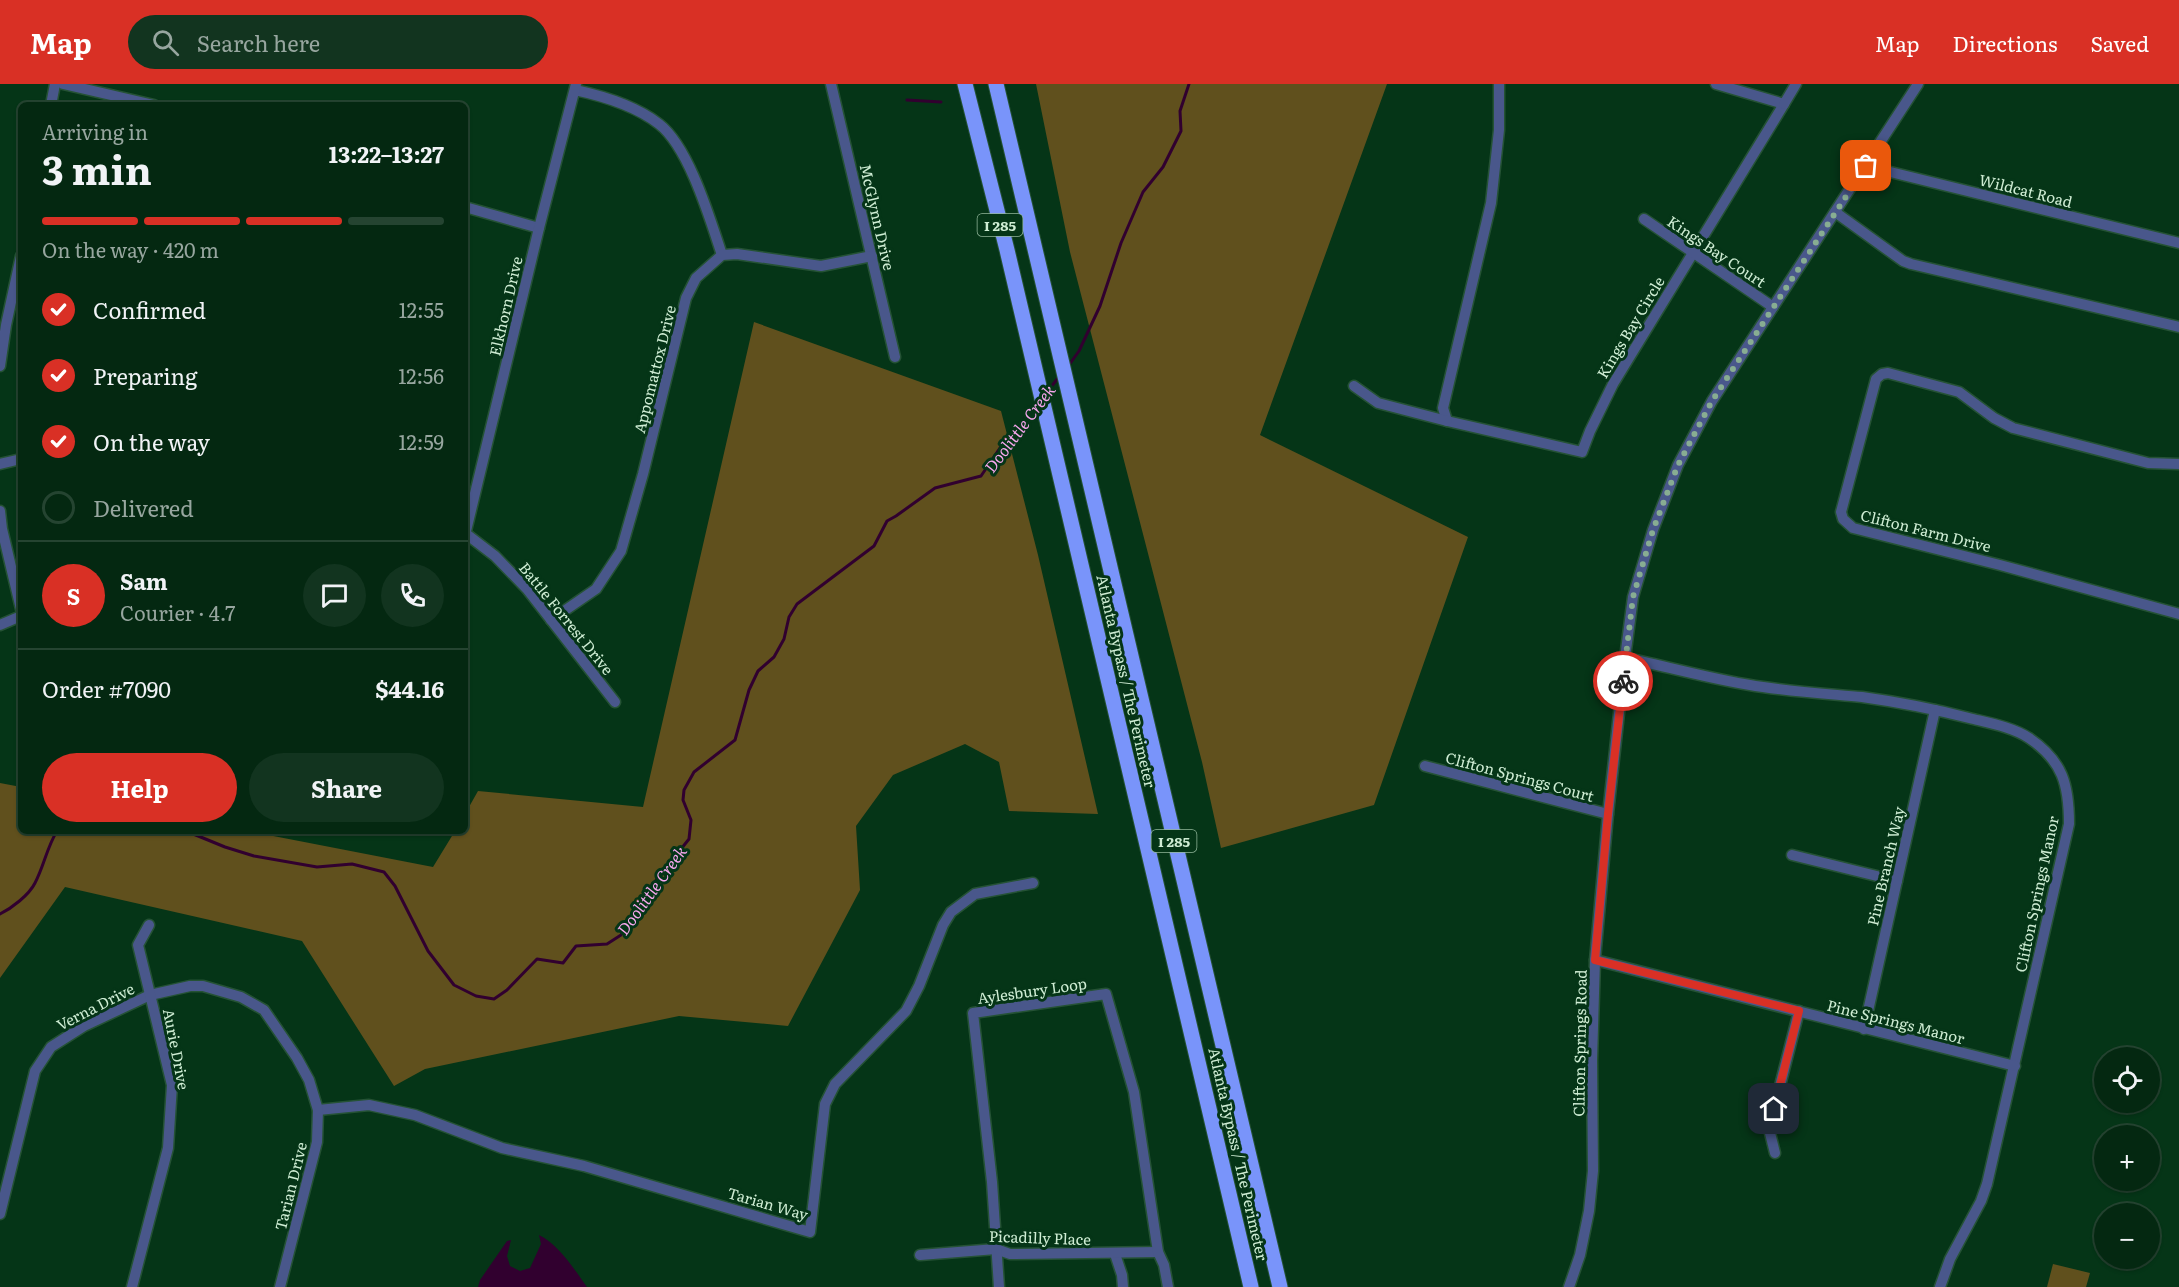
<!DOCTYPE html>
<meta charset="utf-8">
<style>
:root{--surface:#042811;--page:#12341f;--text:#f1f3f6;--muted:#97a69f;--line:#254431;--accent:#d93025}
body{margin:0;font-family:Literata,serif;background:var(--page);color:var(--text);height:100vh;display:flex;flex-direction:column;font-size:22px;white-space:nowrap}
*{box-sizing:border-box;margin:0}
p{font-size:20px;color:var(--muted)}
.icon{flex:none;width:33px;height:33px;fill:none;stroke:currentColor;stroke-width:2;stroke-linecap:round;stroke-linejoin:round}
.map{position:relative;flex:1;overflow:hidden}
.details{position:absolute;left:18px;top:18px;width:450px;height:732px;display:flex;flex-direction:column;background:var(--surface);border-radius:9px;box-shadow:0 2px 4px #0004,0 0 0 2px var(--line)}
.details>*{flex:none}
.controls{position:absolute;left:2094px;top:963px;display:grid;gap:12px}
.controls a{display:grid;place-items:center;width:66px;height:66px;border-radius:50%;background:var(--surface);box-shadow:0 2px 4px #0004,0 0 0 2px var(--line);font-size:30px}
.pin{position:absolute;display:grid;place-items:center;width:51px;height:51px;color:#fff;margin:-26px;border-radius:12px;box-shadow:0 3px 9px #0006}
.courier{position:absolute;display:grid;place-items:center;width:60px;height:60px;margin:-30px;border:4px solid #d93025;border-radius:50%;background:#fff;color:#222;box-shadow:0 2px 8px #0007}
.headline em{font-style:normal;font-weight:700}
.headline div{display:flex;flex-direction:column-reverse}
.headline{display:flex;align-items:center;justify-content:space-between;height:102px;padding:0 24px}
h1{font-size:39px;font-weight:700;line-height:45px}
.bar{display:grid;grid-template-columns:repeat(4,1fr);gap:9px 6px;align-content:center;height:72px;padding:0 24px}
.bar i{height:8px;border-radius:4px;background:var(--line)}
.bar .active{background:var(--accent)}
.bar p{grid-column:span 4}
.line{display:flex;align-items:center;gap:15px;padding:0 24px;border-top:2px solid var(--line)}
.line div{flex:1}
.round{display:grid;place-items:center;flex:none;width:63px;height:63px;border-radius:32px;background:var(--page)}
ol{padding:0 24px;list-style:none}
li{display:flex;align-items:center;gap:18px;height:66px}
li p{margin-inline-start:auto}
li .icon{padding:6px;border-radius:50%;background:var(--accent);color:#fff;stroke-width:4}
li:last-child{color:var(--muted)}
li i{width:33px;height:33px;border:3px solid var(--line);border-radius:50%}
.primary-button{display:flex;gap:12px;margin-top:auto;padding:12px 24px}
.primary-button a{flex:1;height:69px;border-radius:36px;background:var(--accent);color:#fff;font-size:24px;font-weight:700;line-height:69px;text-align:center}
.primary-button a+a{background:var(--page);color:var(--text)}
header{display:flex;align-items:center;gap:36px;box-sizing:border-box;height:84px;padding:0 30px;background:var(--accent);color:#fff}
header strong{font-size:28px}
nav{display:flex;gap:33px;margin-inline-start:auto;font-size:21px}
.search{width:420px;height:54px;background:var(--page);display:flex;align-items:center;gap:15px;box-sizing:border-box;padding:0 21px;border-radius:33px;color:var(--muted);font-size:22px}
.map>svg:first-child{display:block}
</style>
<header>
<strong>Map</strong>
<div class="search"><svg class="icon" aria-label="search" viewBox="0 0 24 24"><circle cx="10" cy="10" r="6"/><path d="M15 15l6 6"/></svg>Search here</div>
<nav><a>Map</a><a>Directions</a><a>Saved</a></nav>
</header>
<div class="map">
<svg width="2179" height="1203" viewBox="0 0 2179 1203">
<rect width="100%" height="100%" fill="#053517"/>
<g fill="#60501d">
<polygon points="1036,0 1387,0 1260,351 1468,453 1374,721 1221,764 1202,678 1070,168"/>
<polygon points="754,238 1001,327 1038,471 1098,730 1009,727 999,678 965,660 893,691 856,742 860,806 788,942 679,932 425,985 394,1002 302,857 65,803 0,894 0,699 21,703 21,747 247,747 433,783 455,747 465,747 465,730 478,707 643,723"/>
<polygon points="2053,1180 2090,1189 2086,1203 2047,1203"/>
</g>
<path fill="#31002f" d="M539,1151C559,1161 574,1185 587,1203H478L480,1196L507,1157L511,1156L507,1172L510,1182L520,1187L530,1184L541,1160Z"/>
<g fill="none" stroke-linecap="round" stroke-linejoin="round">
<g stroke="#31002f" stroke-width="3">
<polyline points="907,16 941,18"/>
<polyline points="1069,281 1079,267 1100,222 1121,159 1143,108 1163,83 1181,47 1180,27 1189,0"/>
<polyline points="1046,309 1059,293"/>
<polyline points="186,747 225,763 254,772 317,783 352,780 384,788 395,802 428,867 454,901 476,912 494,915 507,906 537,875 563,879 576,862 607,860 621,851 650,804 689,755 691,736 683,716 684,706 694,688 735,656 749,606 758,587 774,573 784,555 789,533 797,520 874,462 887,437 896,432 935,404 981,392 1004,358 1038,319"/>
<path d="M0,830C12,824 29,811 35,799C44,782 47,763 57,747"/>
</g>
<g stroke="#255235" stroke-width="13">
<g id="minor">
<polyline points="63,0 154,21"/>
<polyline points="831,0 895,273"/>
<polyline points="1499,0 1499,46 1491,119 1443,324 1447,337 1582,368 1590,347 1613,300 1784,20 1716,0"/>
<path d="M575,6C603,12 636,22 659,40C689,63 710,135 722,171"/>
<polyline points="1784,20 1796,0"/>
<polyline points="51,21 55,0"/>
<polyline points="1866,82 2179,159"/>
<polyline points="465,123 539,144"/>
<polyline points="1835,128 1903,177 1911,180 2179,243"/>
<polyline points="1644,135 1773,223"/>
<polyline points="0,282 6,241 21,172"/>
<polyline points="1354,302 1378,319 1447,337"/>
<polyline points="0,380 21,375"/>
<polyline points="2179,380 2148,379 2013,344 1994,334 1959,308 1888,289 1882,290 1876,295 1841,428 1843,435 1853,444 2000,481 2179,530"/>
<polyline points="0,427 2,445 21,525"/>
<polyline points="465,449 495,472 527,505 615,618"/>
<polyline points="465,451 539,144 576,0"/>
<polyline points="551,536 596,505 621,467 643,390 686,214 696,194 722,171 737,170 821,182 872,172"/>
<polyline points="0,541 21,532"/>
<path d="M1625,574C1671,583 1717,597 1763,603C1796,608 1829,610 1862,613C1898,618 1934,625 1969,634C1989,639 2012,643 2029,654C2063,677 2069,701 2069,740L1987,1100L1981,1117L1950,1175L1940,1203"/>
<polyline points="1425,682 1608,730"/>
<polyline points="1792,771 1897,797"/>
<polyline points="1595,876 2015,982"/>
<polyline points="1864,945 1935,626"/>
<polyline points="318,1026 369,1021 415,1031 502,1064 584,1082 810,1148 825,1020 835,1000 906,927 919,902 943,841 951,828 975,810 1033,799"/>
<polyline points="1775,1069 1769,1045 1799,927"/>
<polyline points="0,1130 35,987 51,963 84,942 150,911 190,902 203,902 241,913 264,926 297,974 309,996 318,1026 317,1058 280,1203"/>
<polyline points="1115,1170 1122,1191 1123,1203"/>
<polyline points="920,1171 996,1165 1010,1170 1158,1168"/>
<polyline points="132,1203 168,1064 172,1001 138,861 149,841"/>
<polyline points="999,1203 992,1098 973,929 1106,910 1134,1008 1158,1168 1164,1181 1168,1203"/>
<polyline points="1569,1203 1580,1171 1589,1127 1593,1087 1592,976 1595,876 1608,730 1625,574 1633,513 1653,446 1678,381 1712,317 1918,0"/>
</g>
</g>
<g stroke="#255235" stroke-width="17">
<g id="highway">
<polyline points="965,0 1007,166 1251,1203"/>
<polyline points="996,0 1280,1203"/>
</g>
</g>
<use href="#minor" stroke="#49578b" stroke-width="10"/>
<use href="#highway" stroke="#7994fa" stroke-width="15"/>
</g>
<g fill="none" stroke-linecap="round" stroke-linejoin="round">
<polyline stroke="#88ad92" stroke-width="6" stroke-dasharray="0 10.8" points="1623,597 1633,513 1653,446 1678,381 1712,317 1866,82"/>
<polyline stroke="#d93025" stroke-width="8" points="1623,597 1608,730 1595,876 1799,927 1774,1025"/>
</g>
<g text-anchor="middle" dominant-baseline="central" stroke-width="6" stroke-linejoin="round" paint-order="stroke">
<g fill="#053517" stroke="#92b69b" stroke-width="1.5">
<rect x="977.5" y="130" width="45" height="22" rx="4.5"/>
<rect x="1151.5" y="746" width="45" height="22" rx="4.5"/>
</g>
<g font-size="14" font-weight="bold" fill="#cfedd4">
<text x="1000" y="141">I 285</text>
<text x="1174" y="757">I 285</text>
</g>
<g font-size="15" fill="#cfedd4" stroke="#053517">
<text transform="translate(2026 106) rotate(14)">Wildcat Road</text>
<text transform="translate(878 133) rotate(77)">McGlynn Drive</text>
<text transform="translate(1717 167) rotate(34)">Kings Bay Court</text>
<text transform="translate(505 222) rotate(-77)">Elkhorn Drive</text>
<text transform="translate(1630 243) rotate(-59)">Kings Bay Circle</text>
<text transform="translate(654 285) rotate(-76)">Appomattox Drive</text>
<text transform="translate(1926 446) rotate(14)">Clifton Farm Drive</text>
<text transform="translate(567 534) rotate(51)">Battle Forrest Drive</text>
<text transform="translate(1127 597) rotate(77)">Atlanta Bypass / The Perimeter</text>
<text transform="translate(1520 692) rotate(15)">Clifton Springs Court</text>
<text transform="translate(1885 782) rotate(-77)">Pine Branch Way</text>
<text transform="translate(2036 810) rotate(-78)">Clifton Springs Manor</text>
<text transform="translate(1032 906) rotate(-8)">Aylesbury Loop</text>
<text transform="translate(95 922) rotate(-27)">Verna Drive</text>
<text transform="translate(1896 937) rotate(14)">Pine Springs Manor</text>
<text transform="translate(1579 959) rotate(-89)">Clifton Springs Road</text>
<text transform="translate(177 965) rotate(79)">Aurie Drive</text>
<text transform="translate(1239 1070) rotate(77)">Atlanta Bypass / The Perimeter</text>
<text transform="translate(290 1102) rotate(-76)">Tarian Drive</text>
<text transform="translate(768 1119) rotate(16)">Tarian Way</text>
<text transform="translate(1040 1153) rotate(2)">Picadilly Place</text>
</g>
<g font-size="16" font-style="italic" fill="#f7a7ee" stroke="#053517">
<text transform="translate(1019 344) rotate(-53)">Doolittle Creek</text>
<text transform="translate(651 806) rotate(-54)">Doolittle Creek</text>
</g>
</g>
</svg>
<div class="controls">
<a><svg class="icon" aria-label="locate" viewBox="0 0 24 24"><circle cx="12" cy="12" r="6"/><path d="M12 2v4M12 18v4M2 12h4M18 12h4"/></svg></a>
<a>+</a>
<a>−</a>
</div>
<div class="pin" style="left:1866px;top:82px;background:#ea580c"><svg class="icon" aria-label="bag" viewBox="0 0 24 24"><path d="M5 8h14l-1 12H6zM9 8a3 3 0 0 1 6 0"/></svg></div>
<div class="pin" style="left:1774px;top:1025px;background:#1f2937"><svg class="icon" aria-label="home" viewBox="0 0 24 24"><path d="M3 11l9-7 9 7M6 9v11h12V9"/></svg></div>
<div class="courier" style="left:1623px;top:597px"><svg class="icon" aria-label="bike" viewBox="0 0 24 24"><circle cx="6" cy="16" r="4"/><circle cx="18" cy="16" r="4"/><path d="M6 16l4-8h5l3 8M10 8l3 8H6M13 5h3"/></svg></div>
<section class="details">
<div class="headline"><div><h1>3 min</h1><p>Arriving in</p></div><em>13:22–13:27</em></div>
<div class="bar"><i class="active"></i><i class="active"></i><i class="active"></i><i></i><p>On the way · 420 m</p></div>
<ol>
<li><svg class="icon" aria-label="check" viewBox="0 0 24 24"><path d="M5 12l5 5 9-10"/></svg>Confirmed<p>12:55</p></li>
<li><svg class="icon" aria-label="check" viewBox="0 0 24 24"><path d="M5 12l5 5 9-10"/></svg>Preparing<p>12:56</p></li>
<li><svg class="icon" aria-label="check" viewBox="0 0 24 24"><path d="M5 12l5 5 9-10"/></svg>On the way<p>12:59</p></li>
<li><i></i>Delivered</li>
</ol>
<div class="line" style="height:108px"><b class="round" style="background:var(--accent);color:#fff">S</b><div><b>Sam</b><p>Courier · 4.7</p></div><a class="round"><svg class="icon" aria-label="chat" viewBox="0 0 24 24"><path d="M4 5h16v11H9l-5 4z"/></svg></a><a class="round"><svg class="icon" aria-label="phone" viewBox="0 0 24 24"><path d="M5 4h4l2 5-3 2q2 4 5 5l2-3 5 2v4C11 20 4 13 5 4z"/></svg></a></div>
<div class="line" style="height:78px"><div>Order #7090</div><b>$44.16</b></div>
<div class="primary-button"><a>Help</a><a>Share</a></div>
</section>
</div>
